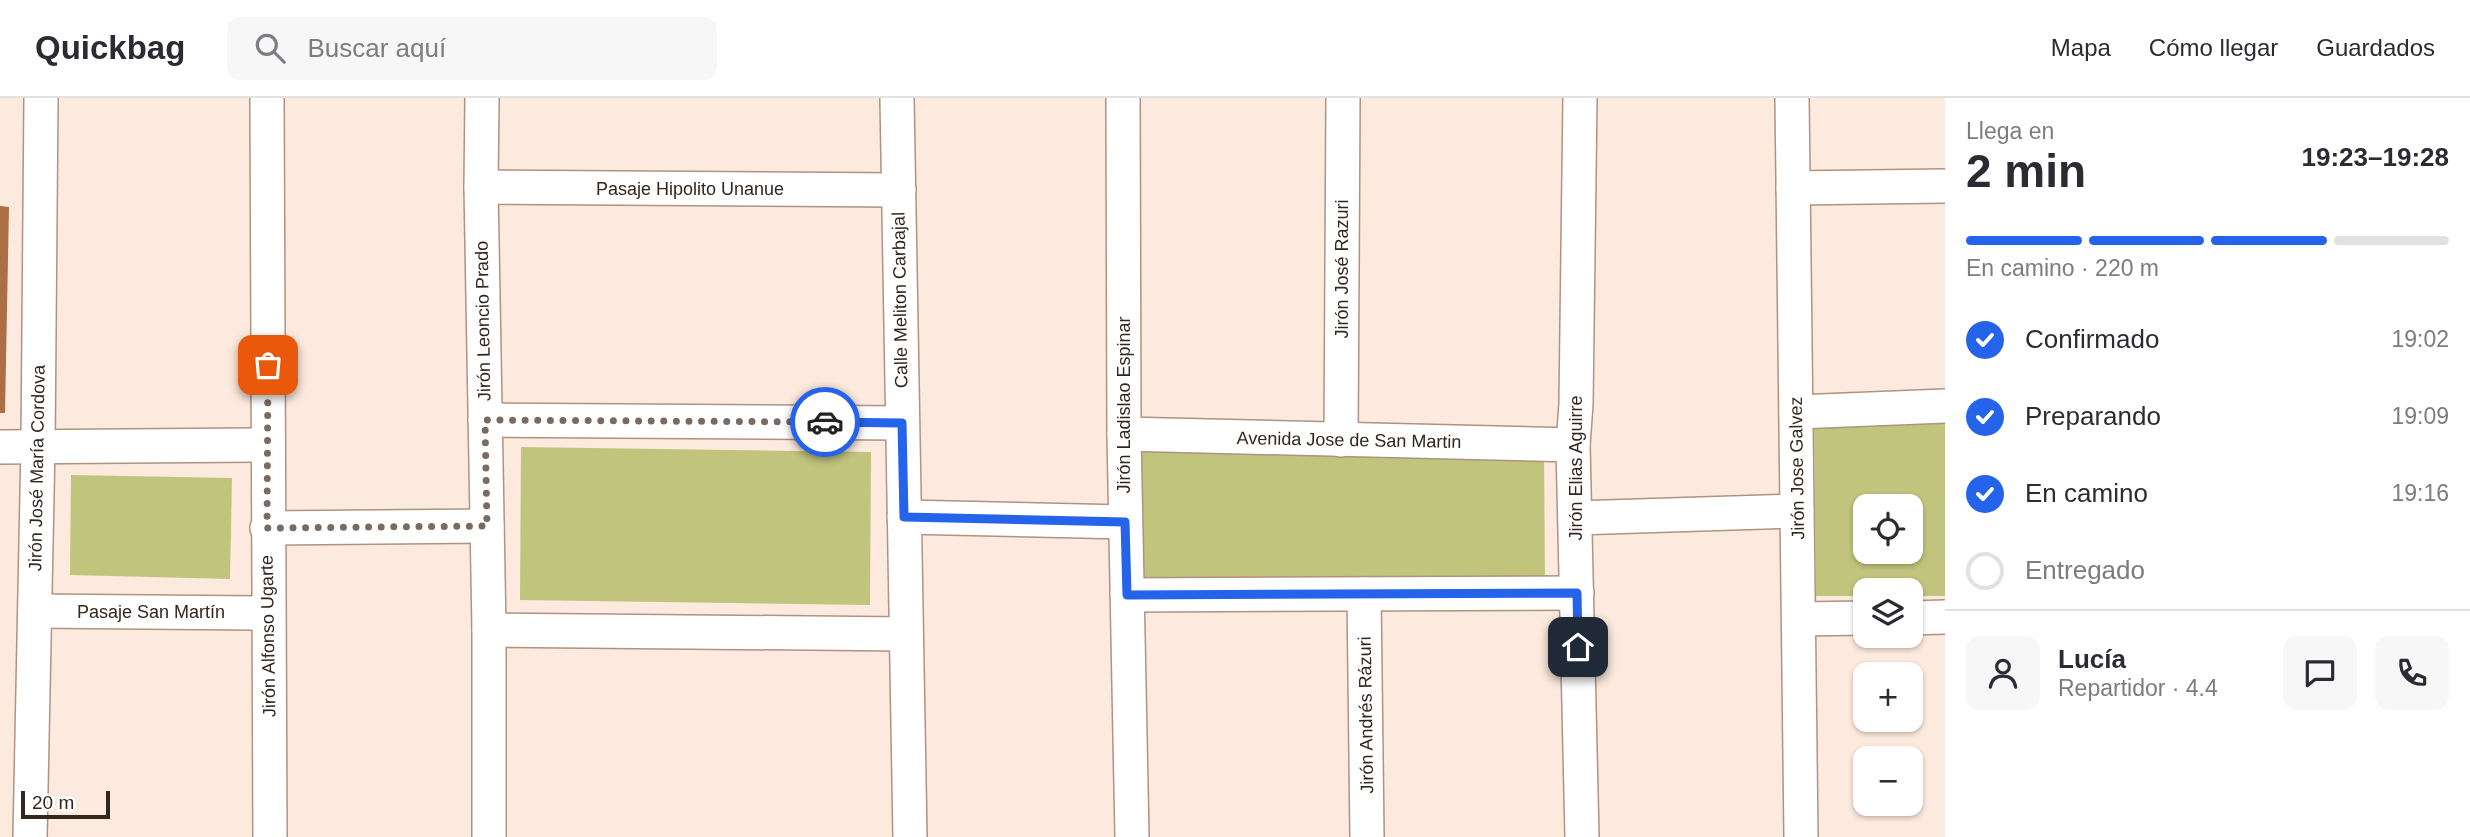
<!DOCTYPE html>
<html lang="es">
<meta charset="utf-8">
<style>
:root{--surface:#fff;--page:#f7f7f7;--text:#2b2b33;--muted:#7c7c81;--line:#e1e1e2;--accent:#2563eb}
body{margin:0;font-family:Helvetica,sans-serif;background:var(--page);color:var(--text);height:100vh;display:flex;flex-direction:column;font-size:26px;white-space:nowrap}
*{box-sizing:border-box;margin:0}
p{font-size:23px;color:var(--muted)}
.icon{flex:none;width:38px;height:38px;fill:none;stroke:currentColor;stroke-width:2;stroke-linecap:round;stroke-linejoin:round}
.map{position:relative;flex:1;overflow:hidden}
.side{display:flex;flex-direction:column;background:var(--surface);width:525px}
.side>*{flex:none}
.buttons{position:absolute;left:1853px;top:396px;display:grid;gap:14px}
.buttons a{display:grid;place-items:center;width:70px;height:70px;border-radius:14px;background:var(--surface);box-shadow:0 2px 5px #0004;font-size:35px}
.scale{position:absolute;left:21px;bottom:18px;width:89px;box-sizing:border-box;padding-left:7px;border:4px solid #32261f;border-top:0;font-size:19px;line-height:24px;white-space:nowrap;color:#32261f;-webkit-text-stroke:5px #fff;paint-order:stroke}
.pin{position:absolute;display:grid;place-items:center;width:60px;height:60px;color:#fff;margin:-30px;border-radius:14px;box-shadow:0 4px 10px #0006}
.courier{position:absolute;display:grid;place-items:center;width:70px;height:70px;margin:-35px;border:5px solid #2563eb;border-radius:50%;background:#fff;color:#222;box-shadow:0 2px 9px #0007}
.headline em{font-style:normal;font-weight:700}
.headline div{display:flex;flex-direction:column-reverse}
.headline{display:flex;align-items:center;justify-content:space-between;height:119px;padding:0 21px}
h1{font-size:46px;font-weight:700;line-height:52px}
.bar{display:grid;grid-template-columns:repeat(4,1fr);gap:10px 7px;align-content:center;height:84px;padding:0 21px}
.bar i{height:9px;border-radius:5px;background:var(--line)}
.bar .selected{background:var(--accent)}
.bar p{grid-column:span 4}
.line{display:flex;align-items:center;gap:18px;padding:0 21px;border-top:2px solid var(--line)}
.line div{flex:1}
.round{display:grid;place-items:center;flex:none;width:74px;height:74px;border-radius:14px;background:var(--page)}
ol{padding:0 21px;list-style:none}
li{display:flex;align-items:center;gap:21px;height:77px}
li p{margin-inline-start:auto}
li .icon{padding:7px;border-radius:50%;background:var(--accent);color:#fff;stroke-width:4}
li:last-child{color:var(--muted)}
li i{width:38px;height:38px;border:4px solid var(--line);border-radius:50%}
header{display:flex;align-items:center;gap:42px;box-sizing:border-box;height:98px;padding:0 35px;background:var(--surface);border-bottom:2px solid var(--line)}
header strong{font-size:33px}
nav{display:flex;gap:38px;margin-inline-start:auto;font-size:24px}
.search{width:490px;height:63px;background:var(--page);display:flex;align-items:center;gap:18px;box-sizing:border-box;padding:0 24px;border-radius:14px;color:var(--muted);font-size:26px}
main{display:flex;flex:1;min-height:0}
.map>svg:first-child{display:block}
</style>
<header>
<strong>Quickbag</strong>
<div class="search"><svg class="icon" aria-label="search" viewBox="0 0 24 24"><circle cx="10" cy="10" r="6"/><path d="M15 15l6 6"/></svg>Buscar aquí</div>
<nav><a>Mapa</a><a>Cómo llegar</a><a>Guardados</a></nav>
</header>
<main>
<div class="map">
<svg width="1945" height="739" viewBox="0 0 1945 739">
<rect width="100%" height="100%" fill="#fdeade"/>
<g fill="#c0c47d" fill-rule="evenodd">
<path d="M1945,325V498H1911V492H1866L1865,498H1816L1814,326ZM1866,408H1911V453H1866Z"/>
<polygon points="521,349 871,354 870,507 520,502"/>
<polygon points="1139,354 1544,354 1545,484 1140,483"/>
<polygon points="71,377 232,380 230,481 70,477"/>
</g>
<polygon fill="#ac6e45" points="0,108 9,109 5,315 0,315"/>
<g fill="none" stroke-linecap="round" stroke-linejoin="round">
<g stroke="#b09280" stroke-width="36">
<g id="minor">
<polyline points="267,0 270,739"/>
<polyline points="482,0 481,89 489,532 489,739"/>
<polyline points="897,0 910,739"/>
<polyline points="1123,0 1124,336 1132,739"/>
<polyline points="1580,0 1576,306 1573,347 1582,739"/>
<polyline points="1792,0 1801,739"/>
<polyline points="481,89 899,92"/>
<polyline points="1793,90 1945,88"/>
<polyline points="1796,314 1945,308"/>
<polyline points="485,322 902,325"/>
<polyline points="1124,336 1573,347"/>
<polyline points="1341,342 1343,0"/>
<polyline points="0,349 268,347"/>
<polyline points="904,419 1125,424"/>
<polyline points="1575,420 1797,413"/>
<polyline points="267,430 487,428"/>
<polyline points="1364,496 1367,739"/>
<polyline points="1127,497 1577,495"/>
<polyline points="35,513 268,515"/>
<polyline points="1911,520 1945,519"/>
<polyline points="1800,521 1866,520"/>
<polyline points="489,532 906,536"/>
<polyline points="30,739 38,347 41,0"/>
</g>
</g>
<use href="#minor" stroke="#fff" stroke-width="33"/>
</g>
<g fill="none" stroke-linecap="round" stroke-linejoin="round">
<polyline stroke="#796b62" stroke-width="7" stroke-dasharray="0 12.6" points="268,267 267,430 487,428 485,322 825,324"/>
<polyline stroke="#2563eb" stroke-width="9" points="825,324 902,325 904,419 1125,424 1127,497 1577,495 1578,549"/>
</g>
<g text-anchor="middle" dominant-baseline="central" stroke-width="5" stroke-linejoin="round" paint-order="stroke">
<g font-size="18" fill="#32261f" stroke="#fff">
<text x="690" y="91">Pasaje Hipolito Unanue</text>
<text transform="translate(1342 171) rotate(-90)">Jirón José Razuri</text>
<text transform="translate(900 202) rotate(-91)">Calle Meliton Carbajal</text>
<text transform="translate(483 223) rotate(-91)">Jirón Leoncio Prado</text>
<text transform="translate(1124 307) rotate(-90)">Jirón Ladislao Espinar</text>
<text transform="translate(1349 342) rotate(1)">Avenida Jose de San Martin</text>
<text transform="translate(37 370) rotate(-89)">Jirón José María Cordova</text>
<text transform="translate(1576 370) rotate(-90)">Jirón Elias Aguirre</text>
<text transform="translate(1797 370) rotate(-91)">Jirón Jose Galvez</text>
<text x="151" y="514">Pasaje San Martín</text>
<text transform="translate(268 538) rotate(-91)">Jirón Alfonso Ugarte</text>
<text transform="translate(1366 617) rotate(-91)">Jirón Andrés Rázuri</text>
</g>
</g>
</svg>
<div class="buttons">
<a><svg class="icon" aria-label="locate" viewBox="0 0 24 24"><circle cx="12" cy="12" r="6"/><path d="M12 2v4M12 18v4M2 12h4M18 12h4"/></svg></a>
<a><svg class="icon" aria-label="layers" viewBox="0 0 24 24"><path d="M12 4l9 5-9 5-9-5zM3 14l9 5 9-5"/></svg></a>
<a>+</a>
<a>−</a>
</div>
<div class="scale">20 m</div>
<div class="pin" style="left:268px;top:267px;background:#ea580c"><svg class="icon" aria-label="bag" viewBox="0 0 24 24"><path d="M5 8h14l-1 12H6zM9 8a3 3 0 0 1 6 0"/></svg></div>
<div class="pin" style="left:1578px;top:549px;background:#1f2937"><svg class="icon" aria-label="home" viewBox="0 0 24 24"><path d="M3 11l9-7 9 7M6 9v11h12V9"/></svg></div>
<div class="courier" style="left:825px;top:324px"><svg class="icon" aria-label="car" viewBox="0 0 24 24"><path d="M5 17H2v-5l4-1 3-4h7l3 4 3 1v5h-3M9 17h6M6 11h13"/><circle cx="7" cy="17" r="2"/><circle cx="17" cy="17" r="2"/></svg></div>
</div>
<section class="side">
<div class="headline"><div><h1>2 min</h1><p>Llega en</p></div><em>19:23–19:28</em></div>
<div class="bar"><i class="selected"></i><i class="selected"></i><i class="selected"></i><i></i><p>En camino · 220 m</p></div>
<ol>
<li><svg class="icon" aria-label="check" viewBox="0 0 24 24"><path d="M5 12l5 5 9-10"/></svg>Confirmado<p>19:02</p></li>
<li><svg class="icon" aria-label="check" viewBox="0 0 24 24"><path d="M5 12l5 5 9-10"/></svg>Preparando<p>19:09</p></li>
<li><svg class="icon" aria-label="check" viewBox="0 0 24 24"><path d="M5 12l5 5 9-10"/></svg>En camino<p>19:16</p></li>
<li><i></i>Entregado</li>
</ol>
<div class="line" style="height:126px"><a class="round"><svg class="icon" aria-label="person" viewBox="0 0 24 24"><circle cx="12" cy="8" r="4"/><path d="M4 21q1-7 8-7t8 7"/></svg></a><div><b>Lucía</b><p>Repartidor · 4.4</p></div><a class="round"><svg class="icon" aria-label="chat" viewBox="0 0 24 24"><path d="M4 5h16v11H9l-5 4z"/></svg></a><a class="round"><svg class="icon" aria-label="phone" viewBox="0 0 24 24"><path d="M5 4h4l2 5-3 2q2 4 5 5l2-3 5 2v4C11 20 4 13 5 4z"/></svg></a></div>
</section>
</main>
